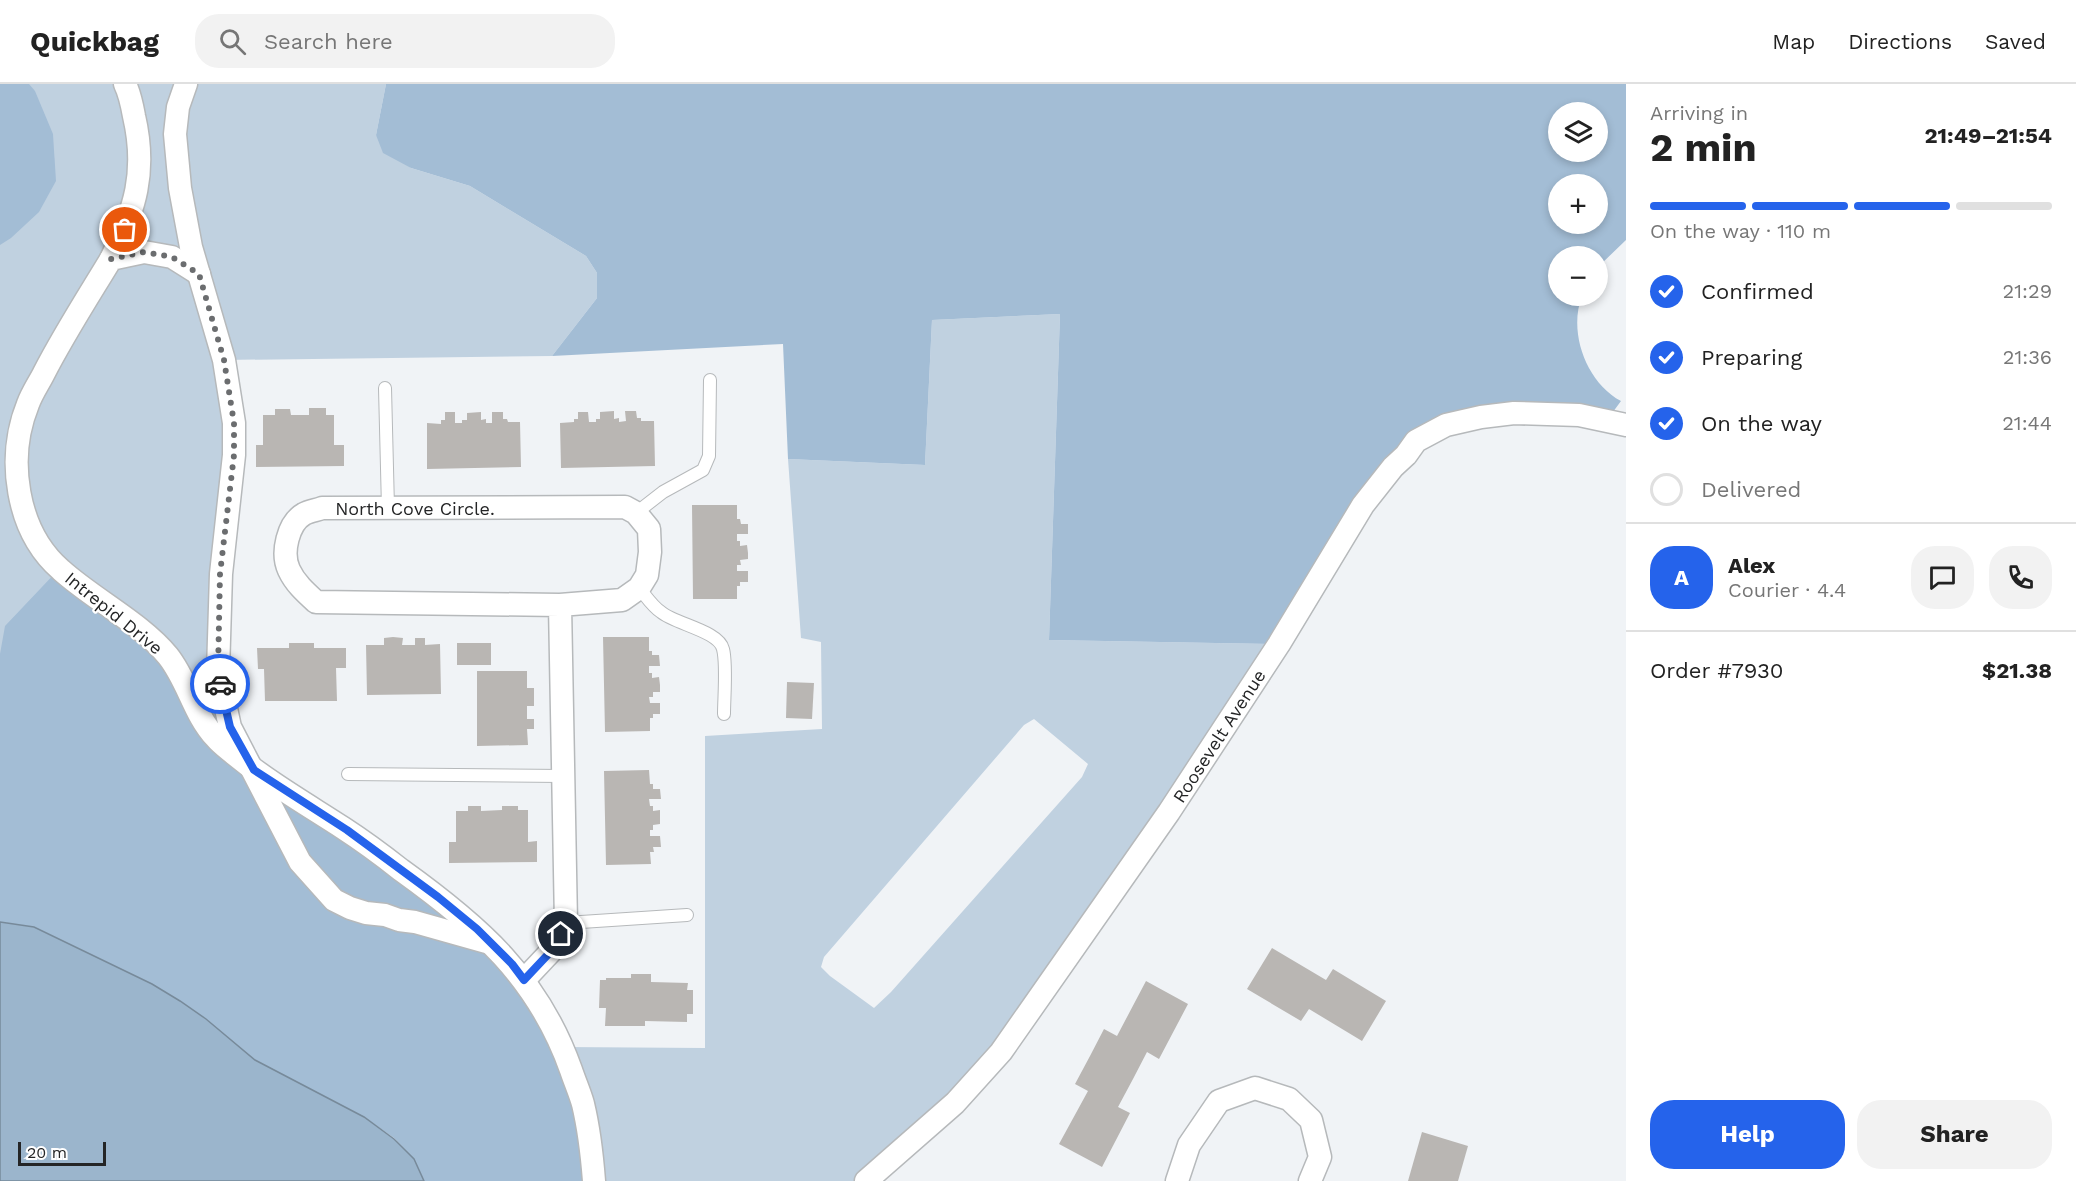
<!DOCTYPE html>
<meta charset="utf-8">
<style>
:root{--surface:#fff;--page:#f2f2f2;--text:#222;--muted:#767676;--line:#e0e0e0;--accent:#2563eb}
body{margin:0;font-family:"Work Sans",sans-serif;background:var(--page);color:var(--text);height:100vh;display:flex;flex-direction:column;font-size:22px;white-space:nowrap}
*{box-sizing:border-box;margin:0}
p{font-size:20px;color:var(--muted)}
.icon{flex:none;width:33px;height:33px;fill:none;stroke:currentColor;stroke-width:2;stroke-linecap:round;stroke-linejoin:round}
.map{position:relative;flex:1;overflow:hidden}
.panel{display:flex;flex-direction:column;background:var(--surface);width:450px}
.panel>*{flex:none}
.controls{position:absolute;left:1548px;top:18px;display:grid;gap:12px}
.controls a{display:grid;place-items:center;width:60px;height:60px;border-radius:50%;background:var(--surface);box-shadow:0 3px 9px #0003;font-size:30px}
.scale{position:absolute;left:18px;bottom:15px;width:88px;box-sizing:border-box;padding-left:6px;border:3px solid #242526;border-top:0;font-size:16px;line-height:21px;white-space:nowrap;color:#242526;-webkit-text-stroke:4px #fff;paint-order:stroke}
.pin{position:absolute;display:grid;place-items:center;width:51px;height:51px;color:#fff;margin:-26px;border:3px solid #fff;border-radius:50%;box-shadow:0 2px 6px #0007}
.courier{position:absolute;display:grid;place-items:center;width:60px;height:60px;margin:-30px;border:4px solid #2563eb;border-radius:50%;background:#fff;color:#222;box-shadow:0 2px 8px #0007}
.head em{font-style:normal;font-weight:700}
.head div{display:flex;flex-direction:column-reverse}
.head{display:flex;align-items:center;justify-content:space-between;height:102px;padding:0 24px}
h1{font-size:39px;font-weight:700;line-height:45px}
.bar{display:grid;grid-template-columns:repeat(4,1fr);gap:9px 6px;align-content:center;height:72px;padding:0 24px}
.bar i{height:8px;border-radius:4px;background:var(--line)}
.bar .current{background:var(--accent)}
.bar p{grid-column:span 4}
.line{display:flex;align-items:center;gap:15px;padding:0 24px;border-top:2px solid var(--line)}
.line div{flex:1}
.round{display:grid;place-items:center;flex:none;width:63px;height:63px;border-radius:24px;background:var(--page)}
ol{padding:0 24px;list-style:none}
li{display:flex;align-items:center;gap:18px;height:66px}
li p{margin-inline-start:auto}
li .icon{padding:6px;border-radius:50%;background:var(--accent);color:#fff;stroke-width:4}
li:last-child{color:var(--muted)}
li i{width:33px;height:33px;border:3px solid var(--line);border-radius:50%}
.primary-button{display:flex;gap:12px;margin-top:auto;padding:12px 24px}
.primary-button a{flex:1;height:69px;border-radius:24px;background:var(--accent);color:#fff;font-size:24px;font-weight:700;line-height:69px;text-align:center}
.primary-button a+a{background:var(--page);color:var(--text)}
header{display:flex;align-items:center;gap:36px;box-sizing:border-box;height:84px;padding:0 30px;background:var(--surface);border-bottom:2px solid var(--line)}
header strong{font-size:28px}
nav{display:flex;gap:33px;margin-inline-start:auto;font-size:21px}
.search{width:420px;height:54px;background:var(--page);display:flex;align-items:center;gap:15px;box-sizing:border-box;padding:0 21px;border-radius:24px;color:var(--muted);font-size:22px}
main{display:flex;flex:1;min-height:0}
.map>svg:first-child{display:block}
</style>
<header>
<strong>Quickbag</strong>
<div class="search"><svg class="icon" aria-label="search" viewBox="0 0 24 24"><circle cx="10" cy="10" r="6"/><path d="M15 15l6 6"/></svg>Search here</div>
<nav><a>Map</a><a>Directions</a><a>Saved</a></nav>
</header>
<main>
<div class="map">
<svg width="1626" height="1097" viewBox="0 0 1626 1097">
<rect width="100%" height="100%" fill="#f0f3f6"/>
<g fill="#c0d1e0" fill-rule="evenodd">
<polygon points="0,0 386,0 376,51 411,84 470,102 586,172 597,189 597,214 552,272 224,276 234,339 221,490 230,643 0,570"/>
<path d="M1060,230L1049,556L1271,560L973,1000L865,1097H594L563,963L705,964V652L822,645L821,558L801,554L788,375L925,381L932,236ZM1034,635L1088,680L1082,693L891,908L874,924L830,892L821,883L824,873L1024,641Z"/>
</g>
<g fill="#a3bdd5" fill-rule="evenodd">
<polygon points="0,0 29,0 35,7 53,50 56,97 39,128 11,154 0,161"/>
<path d="M386,0H1626V156L1598,183V172H1558V212H1582C1568,248 1586,298 1621,317L1610,332L1527,330L1420,354L1271,560L1049,556L1060,230L932,236L925,381L788,375L783,260L552,272L597,214V189L586,172L470,102L411,84L383,69L376,51ZM1558,28H1598V68H1558ZM1558,100H1598V140H1558Z"/>
<polygon points="59,485 143,549 198,629 438,813 558,951 594,1097 424,1097 414,1075 394,1054 364,1033 255,976 206,935 180,917 152,900 34,843 0,838 0,570 5,542"/>
</g>
<polygon fill="#9bb5cc" stroke="#778a9a" stroke-width="1.5" points="0,838 34,843 152,900 180,917 206,935 255,976 364,1033 394,1055 414,1075 424,1097 0,1097"/>
<g fill="#b9b6b3">
<polygon points="309,324 326,324 326,331 334,331 334,361 344,361 344,382 256,383 256,361 263,361 263,331 275,331 275,325 290,325 291,331 309,331"/>
<polygon points="614,327 614,335 619,334 619,338 626,337 625,327 636,327 637,334 641,334 641,337 654,337 655,382 561,384 560,339 574,338 574,335 578,335 578,328 588,328 589,338 596,338 596,335 600,335 600,328"/>
<polygon points="445,328 455,328 455,339 462,339 462,336 467,336 467,329 481,328 481,336 486,335 486,339 492,339 492,328 503,328 503,335 507,335 508,338 520,338 521,383 427,385 427,339 441,340 441,336 445,336"/>
<polygon points="692,421 737,421 737,435 740,435 741,440 748,440 748,450 737,450 737,457 740,457 740,462 747,461 748,469 748,475 740,476 741,481 737,481 737,487 748,487 748,498 740,498 740,502 737,502 737,515 693,515"/>
<polygon points="393,553 403,554 402,561 415,561 415,554 425,554 425,561 440,560 441,610 367,611 366,561 384,561 384,554"/>
<polygon points="603,553 649,553 649,567 652,567 652,571 659,571 660,582 649,582 649,589 652,589 652,594 659,593 660,601 660,608 653,608 653,613 649,613 650,619 660,619 660,630 653,630 653,634 650,634 650,647 605,648"/>
<polygon points="289,559 314,559 314,564 346,564 346,584 336,584 337,617 265,617 264,585 258,585 257,564 289,564"/>
<rect x="457" y="559" width="34" height="22"/>
<polygon points="477,587 527,587 527,604 534,604 534,622 527,622 527,635 534,635 534,645 527,645 528,661 477,662"/>
<polygon points="787,598 814,599 812,635 786,634"/>
<polygon points="649,686 650,700 653,700 653,705 660,705 661,715 649,715 650,722 653,722 653,727 660,726 660,740 653,741 653,746 650,746 650,752 660,752 661,763 653,763 654,768 650,768 651,780 606,781 604,687"/>
<polygon points="468,722 481,722 481,727 502,726 502,722 518,722 518,726 528,726 528,758 537,757 537,778 449,779 449,758 456,758 456,727 468,727"/>
<polygon points="1272,864 1326,896 1333,885 1386,917 1362,957 1309,925 1301,937 1247,905"/>
<polygon points="631,890 651,890 651,898 688,899 687,906 693,906 693,930 687,930 687,938 645,937 645,942 605,942 606,924 599,924 600,896 606,896 606,894 631,894"/>
<polygon points="1146,897 1188,920 1159,975 1147,968 1133,995 1118,1023 1130,1029 1102,1083 1059,1060 1088,1007 1075,1000 1090,972 1104,945 1117,952"/>
<polygon points="1422,1048 1468,1062 1458,1097 1408,1097"/>
</g>
<g fill="none" stroke-linecap="round" stroke-linejoin="round">
<g stroke="#b6b9bb" stroke-width="14">
<g id="service">
<polyline points="385,304 388,424"/>
<polyline points="636,429 663,408 703,386 709,372 710,296"/>
<path d="M639,504C646,512 652,522 661,528C675,540 719,547 723,565C727,580 724,614 724,630"/>
<polyline points="348,690 563,692"/>
<polyline points="566,839 687,831"/>
</g>
</g>
<g stroke="#b6b9bb" stroke-width="25">
<g id="minor">
<polyline points="186,0 178,23 175,50 180,104 191,163 224,276 234,339 234,371 221,490 218,587 230,643 300,778 334,816 350,824 366,829 385,831 399,836 415,838 486,858"/>
<path d="M111,175C135,125 147,88 134,32C132,21 130,10 125,0"/>
<path d="M199,190L172,173L144,168L111,175C88,213 64,250 44,289C39,299 32,309 28,320C6,374 16,447 61,486C93,515 141,539 168,572C188,597 194,631 216,654C221,660 228,665 234,670C268,698 306,720 343,744C363,757 382,771 401,786C479,842 538,893 571,986C575,998 580,1009 583,1020C589,1045 592,1071 594,1097"/>
<path d="M524,896L556,862L566,839L560,521L622,516L639,504L647,491L650,468L649,445L636,429L625,423L322,424C317,426 309,427 304,430C288,439 281,469 289,486C295,499 305,508 316,518L560,521"/>
<polyline points="866,1097 955,1019 1001,968 1169,728 1279,560 1363,421 1393,383 1406,371 1416,357 1446,341 1481,333 1514,329 1579,331 1626,341"/>
<polyline points="1177,1097 1189,1061 1219,1017 1255,1004 1289,1015 1311,1036 1320,1073 1310,1097"/>
</g>
</g>
<use href="#service" stroke="#fff" stroke-width="12"/>
<use href="#minor" stroke="#fff" stroke-width="22"/>
</g>
<g fill="none" stroke-linecap="round" stroke-linejoin="round">
<polyline stroke="#6b6d6f" stroke-width="6" stroke-dasharray="0 10.8" points="125,146 111,175 144,168 172,173 199,190 224,276 234,339 234,371 220,490 218,587 220,600"/>
<polyline stroke="#2563eb" stroke-width="8" points="220,600 230,643 254,686 347,746 438,813 477,845 512,880 524,896 556,862 561,850"/>
</g>
<g text-anchor="middle" dominant-baseline="central" stroke-width="4.5" stroke-linejoin="round" paint-order="stroke">
<g font-size="18" fill="#242526" stroke="#fff">
<text x="415" y="424">North Cove Circle.</text>
<text transform="translate(114 529) rotate(39)">Intrepid Drive</text>
<text transform="translate(1219 652) rotate(-57)">Roosevelt Avenue</text>
</g>
</g>
</svg>
<div class="controls">
<a><svg class="icon" aria-label="layers" viewBox="0 0 24 24"><path d="M12 4l9 5-9 5-9-5zM3 14l9 5 9-5"/></svg></a>
<a>+</a>
<a>−</a>
</div>
<div class="scale">20 m</div>
<div class="pin" style="left:125px;top:146px;background:#ea580c"><svg class="icon" aria-label="bag" viewBox="0 0 24 24"><path d="M5 8h14l-1 12H6zM9 8a3 3 0 0 1 6 0"/></svg></div>
<div class="pin" style="left:561px;top:850px;background:#1f2937"><svg class="icon" aria-label="home" viewBox="0 0 24 24"><path d="M3 11l9-7 9 7M6 9v11h12V9"/></svg></div>
<div class="courier" style="left:220px;top:600px"><svg class="icon" aria-label="car" viewBox="0 0 24 24"><path d="M5 17H2v-5l4-1 3-4h7l3 4 3 1v5h-3M9 17h6M6 11h13"/><circle cx="7" cy="17" r="2"/><circle cx="17" cy="17" r="2"/></svg></div>
</div>
<section class="panel">
<div class="head"><div><h1>2 min</h1><p>Arriving in</p></div><em>21:49–21:54</em></div>
<div class="bar"><i class="current"></i><i class="current"></i><i class="current"></i><i></i><p>On the way · 110 m</p></div>
<ol>
<li><svg class="icon" aria-label="check" viewBox="0 0 24 24"><path d="M5 12l5 5 9-10"/></svg>Confirmed<p>21:29</p></li>
<li><svg class="icon" aria-label="check" viewBox="0 0 24 24"><path d="M5 12l5 5 9-10"/></svg>Preparing<p>21:36</p></li>
<li><svg class="icon" aria-label="check" viewBox="0 0 24 24"><path d="M5 12l5 5 9-10"/></svg>On the way<p>21:44</p></li>
<li><i></i>Delivered</li>
</ol>
<div class="line" style="height:108px"><b class="round" style="background:var(--accent);color:#fff">A</b><div><b>Alex</b><p>Courier · 4.4</p></div><a class="round"><svg class="icon" aria-label="chat" viewBox="0 0 24 24"><path d="M4 5h16v11H9l-5 4z"/></svg></a><a class="round"><svg class="icon" aria-label="phone" viewBox="0 0 24 24"><path d="M5 4h4l2 5-3 2q2 4 5 5l2-3 5 2v4C11 20 4 13 5 4z"/></svg></a></div>
<div class="line" style="height:78px"><div>Order #7930</div><b>$21.38</b></div>
<div class="primary-button"><a>Help</a><a>Share</a></div>
</section>
</main>
